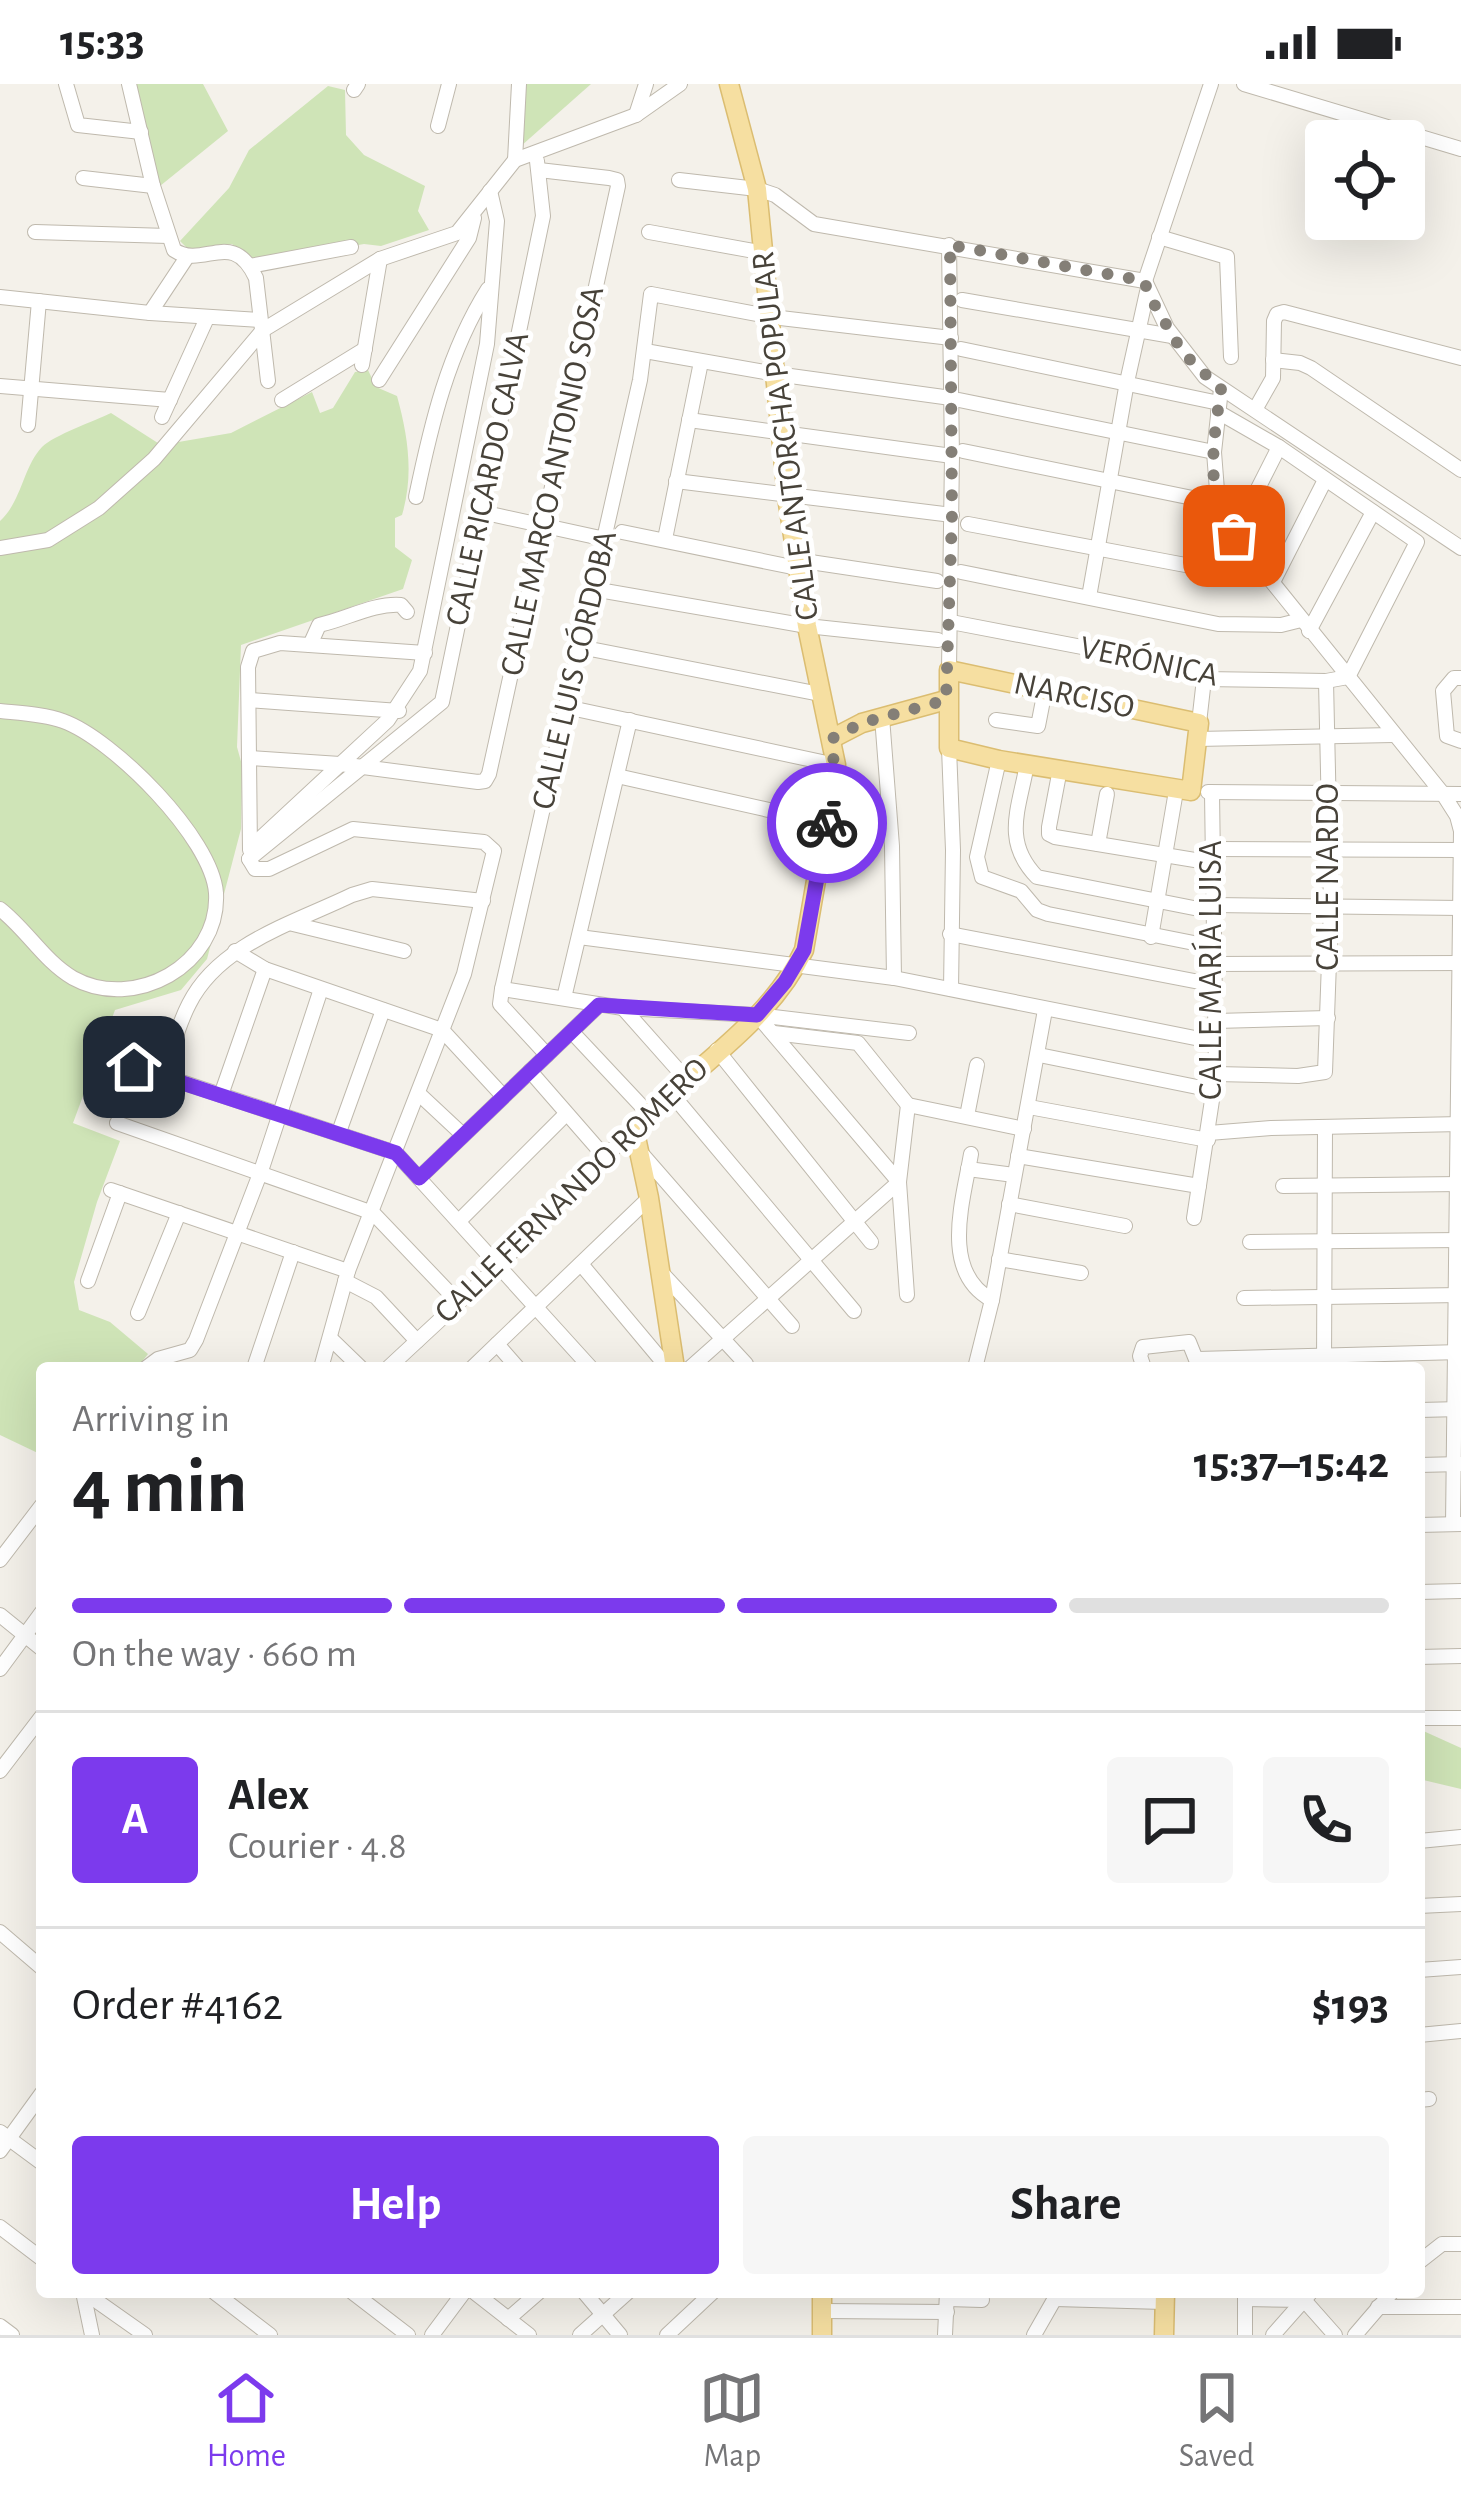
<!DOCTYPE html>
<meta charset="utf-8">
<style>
:root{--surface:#fff;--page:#f6f6f6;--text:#202124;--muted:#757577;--line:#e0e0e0;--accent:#7c3aed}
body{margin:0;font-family:"Alegreya Sans",sans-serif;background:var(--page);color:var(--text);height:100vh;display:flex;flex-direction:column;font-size:45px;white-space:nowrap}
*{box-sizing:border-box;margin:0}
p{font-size:39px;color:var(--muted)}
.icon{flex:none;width:66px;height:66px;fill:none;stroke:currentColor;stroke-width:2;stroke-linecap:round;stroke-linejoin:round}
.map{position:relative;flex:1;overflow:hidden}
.sheet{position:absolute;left:36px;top:1278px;width:1389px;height:936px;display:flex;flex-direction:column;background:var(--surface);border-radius:12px;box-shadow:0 12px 48px #0002}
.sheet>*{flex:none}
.buttons{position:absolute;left:1305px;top:36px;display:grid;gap:24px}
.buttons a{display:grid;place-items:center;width:120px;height:120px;border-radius:12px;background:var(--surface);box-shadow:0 12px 48px #0002;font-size:60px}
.pin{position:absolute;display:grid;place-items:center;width:102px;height:102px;color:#fff;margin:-51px;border-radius:24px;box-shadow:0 6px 18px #0006}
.courier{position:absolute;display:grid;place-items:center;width:120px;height:120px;margin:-60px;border:9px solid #7c3aed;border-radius:50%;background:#fff;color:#222;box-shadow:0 3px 15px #0007}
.head em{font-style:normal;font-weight:700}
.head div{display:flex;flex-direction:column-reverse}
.head{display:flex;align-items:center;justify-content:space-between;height:204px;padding:0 36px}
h1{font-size:78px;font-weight:700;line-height:90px}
.bar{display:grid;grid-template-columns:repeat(4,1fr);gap:18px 12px;align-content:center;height:144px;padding:0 36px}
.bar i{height:15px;border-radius:9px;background:var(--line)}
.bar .on{background:var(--accent)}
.bar p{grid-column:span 4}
.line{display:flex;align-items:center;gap:30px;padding:0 36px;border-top:3px solid var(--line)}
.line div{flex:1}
.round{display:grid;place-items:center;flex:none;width:126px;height:126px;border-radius:12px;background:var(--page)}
.button{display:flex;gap:24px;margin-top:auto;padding:24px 36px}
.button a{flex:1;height:138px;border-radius:12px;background:var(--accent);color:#fff;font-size:48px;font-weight:700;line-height:138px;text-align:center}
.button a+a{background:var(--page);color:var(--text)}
.status{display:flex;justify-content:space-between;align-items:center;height:84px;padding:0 60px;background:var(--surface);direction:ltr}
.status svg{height:33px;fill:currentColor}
.menu{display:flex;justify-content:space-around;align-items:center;height:168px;border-top:3px solid var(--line);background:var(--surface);font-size:33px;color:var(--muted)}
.menu a{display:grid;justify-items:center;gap:6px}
.menu .on{color:var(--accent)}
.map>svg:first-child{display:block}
</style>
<div class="status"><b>15:33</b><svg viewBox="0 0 49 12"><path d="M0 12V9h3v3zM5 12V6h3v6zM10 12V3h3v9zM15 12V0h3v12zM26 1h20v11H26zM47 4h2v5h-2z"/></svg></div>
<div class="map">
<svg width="1461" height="2251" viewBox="0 0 1461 2251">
<rect width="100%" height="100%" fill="#f4f1ea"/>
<g fill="#cfe4b7">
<polygon points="133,0 203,0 228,47 160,102"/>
<polygon points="525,0 591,0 521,62"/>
<polygon points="328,2 345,6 346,51 364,71 425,102 418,127 429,146 381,162 364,160 257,179 232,160 189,166 180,157 229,104 249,66"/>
<path d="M368,286L376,303L397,312C408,352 414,391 402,431L395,434V463L412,476L403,505L241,561L237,663L242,681L241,745L207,875L181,906L115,926L73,1039L120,1057L97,1118L74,1198L79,1226L110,1238L148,1270L137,1284H42V1371L0,1351V437C22,417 23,383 42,363C54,351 95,337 111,329L161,361L231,349L312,308L320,329L333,324L355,288Z"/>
<polygon points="1419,1645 1461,1664 1461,1705 1419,1695"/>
</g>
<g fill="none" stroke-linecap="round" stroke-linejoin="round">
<g stroke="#bfb9ad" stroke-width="16">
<g id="minor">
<polyline points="66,0 78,41 141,48"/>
<path d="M129,0L153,102L174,166C204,186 232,143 256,194L268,297"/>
<polyline points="1244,0 1461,65"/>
<polyline points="354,6 358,0"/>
<polyline points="636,31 646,0"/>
<polyline points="438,42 449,0"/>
<polyline points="515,76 519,0"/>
<polyline points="83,94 153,102"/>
<polyline points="679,96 757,105 775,111 814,140 1145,197"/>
<polyline points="35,148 168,152"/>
<polyline points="649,148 765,169"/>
<polyline points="1159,153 1227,173 1231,273"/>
<polyline points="250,182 351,163"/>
<polyline points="1145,197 1167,244 1205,293 1461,464"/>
<polyline points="1145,197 1211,0"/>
<polyline points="0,213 150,229 260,236"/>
<polyline points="962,216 1172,252"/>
<polyline points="150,229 187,173"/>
<polyline points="961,265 1219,319"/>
<polyline points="645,267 776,290 951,314"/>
<polyline points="1273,276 1300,279 1311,284 1461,386"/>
<polyline points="362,281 380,175"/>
<polyline points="379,296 469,154 474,134"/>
<polyline points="0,302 170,316"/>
<polyline points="1221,305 1214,368 1219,432 1443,710 1457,732 1461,747 1453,1440"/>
<polyline points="282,316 365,265"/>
<polyline points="959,316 1214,368"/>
<polyline points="1256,324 1273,294 1274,237 1277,230 1284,228 1461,274"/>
<polyline points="1218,328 1279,363 1417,458 1348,593"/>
<polyline points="162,333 207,234"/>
<polyline points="689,336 952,372"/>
<polyline points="28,341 39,217"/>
<polyline points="963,367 1217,419"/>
<polyline points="676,397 952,431"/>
<path d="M416,413C431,341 448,268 488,205"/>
<polyline points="481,428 605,455"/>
<polyline points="968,440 1212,486 1262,485"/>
<polyline points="622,448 797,484"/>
<polyline points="1234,452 1279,363"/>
<polyline points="665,455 701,278"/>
<polyline points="0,464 48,456 99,424 154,375 263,246 380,175 457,149 515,76 636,31 680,0"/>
<polyline points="797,476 937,497"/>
<polyline points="961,488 1218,540 1281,541 1301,536"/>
<polyline points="1273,498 1325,396"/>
<polyline points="593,505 807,542 938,556"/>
<polyline points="1089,513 1127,298 1147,208"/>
<polyline points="951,538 1176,581 1195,587 1204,595 1326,597 1348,593"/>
<polyline points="1309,547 1373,428"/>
<path d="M310,561L319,541C347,535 373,519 401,521L407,528"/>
<polyline points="580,563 820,610"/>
<polyline points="949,586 952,372 949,161"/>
<polyline points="1461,594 1454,594 1443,607 1447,652 1461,657"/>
<polyline points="249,616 399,627"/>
<polyline points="566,623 836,681"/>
<path d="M0,627C20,629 44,630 63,637C113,655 212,754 216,809C220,881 134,928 73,894C44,877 27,846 0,825"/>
<polyline points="882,633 892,762 894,894"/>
<polyline points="996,636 1038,642 1045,606"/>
<polyline points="1199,639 1204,595"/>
<polyline points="1197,655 1393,651"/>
<polyline points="949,664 953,766 951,905"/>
<polyline points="250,674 340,680 478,698 485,697 489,690 618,102 617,96 609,94 539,86"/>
<polyline points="999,676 977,773 982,793 1021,807 1037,826 1048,830 1214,863"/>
<path d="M1027,680C1019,725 1002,757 1037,793L1214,828"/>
<polyline points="1060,685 1049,743 1049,750 1055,753 1213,779"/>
<polyline points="617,692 827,739"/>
<polyline points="1208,708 1461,710"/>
<polyline points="1098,760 1107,710"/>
<polyline points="250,764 388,636 420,587 487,260 497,137 490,107"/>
<polyline points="1213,765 1461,766"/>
<polyline points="250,766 248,583 253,567 280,559 425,569"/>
<polyline points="249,775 442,618 543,132 537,77"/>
<polyline points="249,775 255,785 269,785 353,745 484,758 494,767 464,890 348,1187 321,1284"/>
<polyline points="1214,821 1461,824"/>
<polyline points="293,840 404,867"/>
<polyline points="950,850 1215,901"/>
<polyline points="579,853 894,894 1215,958"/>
<polyline points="1151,853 1176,707"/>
<polyline points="235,867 265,885 442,946 503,1012"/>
<polyline points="1215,880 1461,879"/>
<polyline points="502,905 623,924 757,931 909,949"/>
<polyline points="564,914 630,636"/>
<polyline points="623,924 686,995"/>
<polyline points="757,931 899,1098"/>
<polyline points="1216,937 1328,934"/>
<polyline points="572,948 648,1029"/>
<polyline points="774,949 858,959 908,1021"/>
<polyline points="717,966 871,1158"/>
<polyline points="547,971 500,920 502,905 640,296 651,210 772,233 951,254"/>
<polyline points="1039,971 1212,1006"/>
<polyline points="106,973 396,1069 591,1284"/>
<polyline points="530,987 605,1073"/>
<polyline points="1216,990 1298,992 1325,988 1331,823 1326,597"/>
<path d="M163,992C171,969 177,943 189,920C219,860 294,839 352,811L372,805L483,817"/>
<polyline points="670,1008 854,1227"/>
<polyline points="418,1009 463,1051"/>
<polyline points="221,1011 265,885"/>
<polyline points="908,1021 1024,1045"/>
<polyline points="1029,1023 1208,1056"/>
<polyline points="967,1032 977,981"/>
<polyline points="117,1039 373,1129 458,1218"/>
<polyline points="339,1048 383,926"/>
<polyline points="1209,1049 1271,1044 1461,1040"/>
<polyline points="642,1070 792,1242"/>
<path d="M971,1070C963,1117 940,1188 992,1216"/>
<polyline points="1018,1072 1199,1102"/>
<polyline points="968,1085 1014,1091"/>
<polyline points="419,1094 599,921"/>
<polyline points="1283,1102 1461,1100"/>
<polyline points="111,1106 348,1187"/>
<polyline points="1009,1120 1125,1142"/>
<polyline points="1194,1134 1216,990 1212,709"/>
<polyline points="459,1137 566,1030"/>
<polyline points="1250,1158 1461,1156"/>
<polyline points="999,1175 1081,1189"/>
<polyline points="581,1180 668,1284"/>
<polyline points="660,1187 746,1280"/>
<polyline points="88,1197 120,1109"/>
<polyline points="345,1197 376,1213 417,1257"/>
<polyline points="907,1211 899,1098 908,1021"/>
<polyline points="1244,1214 1461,1211"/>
<polyline points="138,1229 179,1129"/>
<polyline points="331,1255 361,1284"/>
<polyline points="497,1260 518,1284"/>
<polyline points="1197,1275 1461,1268"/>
<polyline points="146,1284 158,1275 190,1266 196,1256 261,1087 321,905"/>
<polyline points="254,1284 293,1168"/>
<polyline points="388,1284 499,1181 634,1044"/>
<polyline points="472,1284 649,1114"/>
<polyline points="690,1284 899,1098"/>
<polyline points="975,1284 992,1216 1045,926"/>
<polyline points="1144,1284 1140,1272 1143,1263 1189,1258 1197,1278"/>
<polyline points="1324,1284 1325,1043"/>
<polyline points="1419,1326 1461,1325"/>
<polyline points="1419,1381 1461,1380"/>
<polyline points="1419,1441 1461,1440"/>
<polyline points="0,1476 42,1421"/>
<polyline points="1419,1508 1461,1507"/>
<polyline points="0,1531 42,1565"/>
<polyline points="1419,1573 1461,1572"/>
<polyline points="0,1585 42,1528"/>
<polyline points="1419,1634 1461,1634"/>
<polyline points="0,1687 42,1632"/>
<polyline points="1419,1757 1461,1753"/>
<polyline points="1419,1822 1461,1820"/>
<polyline points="0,1848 42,1884"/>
<polyline points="1419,1886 1461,1883"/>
<polyline points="1419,1951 1461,1947"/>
<polyline points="1419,2016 1429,2015"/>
<polyline points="0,2048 42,2079"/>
<polyline points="0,2067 42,2009"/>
<polyline points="0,2143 42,2175"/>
<polyline points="1419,2178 1442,2160 1461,2160"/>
<polyline points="83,2208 92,2251"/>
<polyline points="84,2208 145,2251"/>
<polyline points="214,2208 270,2251"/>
<polyline points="352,2208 408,2251"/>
<polyline points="474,2208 529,2251"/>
<polyline points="584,2208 620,2251"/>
<polyline points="947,2215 982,2216"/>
<polyline points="1055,2215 1164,2218"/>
<polyline points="1245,2215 1304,2216 1335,2251"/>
<polyline points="1378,2223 1461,2223"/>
<polyline points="823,2227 947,2228"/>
<polyline points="508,2235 539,2208"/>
<polyline points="0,2242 12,2251"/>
<polyline points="432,2251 464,2208"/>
<polyline points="580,2251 628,2208"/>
<polyline points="667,2251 713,2208"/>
<polyline points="945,2251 947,2208"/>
<polyline points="1034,2251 1058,2209"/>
<polyline points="1245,2251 1245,2208"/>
<polyline points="1273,2251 1311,2208"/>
<polyline points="1355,2251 1392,2208"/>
</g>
</g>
<g stroke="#dbbd71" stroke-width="21">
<g id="major">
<polygon points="949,586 1199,639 1191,707 999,676 949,664"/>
<polyline points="833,654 862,639 946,616"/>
<path d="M675,1284L649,1114L634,1044C689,987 769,940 804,866L836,681L807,542L787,413L757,105L729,0"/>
<polyline points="822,2251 822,2208"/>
<polyline points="1164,2251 1165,2208"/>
</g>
</g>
<use href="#minor" stroke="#fff" stroke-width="14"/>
<use href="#major" stroke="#f6dfa1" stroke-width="18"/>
</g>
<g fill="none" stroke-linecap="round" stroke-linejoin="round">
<path stroke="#847f77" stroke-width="12" stroke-dasharray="0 21.6" d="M827,739L834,706L833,654L862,639L946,616L952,431L950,161L1145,197L1147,208L1183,269L1221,305C1214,353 1203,411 1234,452"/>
<polyline stroke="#7c3aed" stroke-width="15" points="134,983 396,1069 419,1094 599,921 757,931 785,898 804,866 827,739"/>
</g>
<g text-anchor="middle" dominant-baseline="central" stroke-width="10" stroke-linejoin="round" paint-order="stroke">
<g font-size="33" fill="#474239" stroke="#fff">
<text transform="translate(786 352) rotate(-97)">CALLE ANTORCHA POPULAR</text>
<text transform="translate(488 395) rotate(-78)">CALLE RICARDO CALVA</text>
<text transform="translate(553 397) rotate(-78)">CALLE MARCO ANTONIO SOSA</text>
<text transform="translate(1149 578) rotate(12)">VERÓNICA</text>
<text transform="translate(575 586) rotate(-77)">CALLE LUIS CÓRDOBA</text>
<text transform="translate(1074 612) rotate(12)">NARCISO</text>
<text transform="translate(1328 793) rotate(-90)">CALLE NARDO</text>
<text transform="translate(1211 886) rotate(-90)">CALLE MARÍA LUISA</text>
<text transform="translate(572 1107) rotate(-44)">CALLE FERNANDO ROMERO</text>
</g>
</g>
</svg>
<div class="buttons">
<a><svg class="icon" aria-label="locate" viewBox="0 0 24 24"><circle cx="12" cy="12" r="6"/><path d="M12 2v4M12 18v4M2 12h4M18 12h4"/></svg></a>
</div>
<div class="pin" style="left:1234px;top:452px;background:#ea580c"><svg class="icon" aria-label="bag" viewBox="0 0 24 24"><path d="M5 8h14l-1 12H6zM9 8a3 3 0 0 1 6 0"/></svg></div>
<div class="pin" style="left:134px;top:983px;background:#1f2937"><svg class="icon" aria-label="home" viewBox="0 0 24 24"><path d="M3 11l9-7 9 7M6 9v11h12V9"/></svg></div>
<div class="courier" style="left:827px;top:739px"><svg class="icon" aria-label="bike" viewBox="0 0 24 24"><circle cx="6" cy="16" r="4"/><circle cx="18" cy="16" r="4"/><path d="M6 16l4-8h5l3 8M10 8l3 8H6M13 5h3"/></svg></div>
<section class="sheet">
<div class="head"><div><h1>4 min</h1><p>Arriving in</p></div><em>15:37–15:42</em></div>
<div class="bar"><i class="on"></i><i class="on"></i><i class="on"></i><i></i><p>On the way · 660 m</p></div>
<div class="line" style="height:216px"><b class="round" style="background:var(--accent);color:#fff">A</b><div><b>Alex</b><p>Courier · 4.8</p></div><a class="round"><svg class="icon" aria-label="chat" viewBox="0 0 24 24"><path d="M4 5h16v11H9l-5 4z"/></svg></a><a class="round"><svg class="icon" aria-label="phone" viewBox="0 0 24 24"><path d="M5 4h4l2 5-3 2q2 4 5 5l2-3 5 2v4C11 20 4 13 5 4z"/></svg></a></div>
<div class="line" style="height:156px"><div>Order #4162</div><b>$193</b></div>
<div class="button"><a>Help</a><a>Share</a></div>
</section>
</div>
<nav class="menu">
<a class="on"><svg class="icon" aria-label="home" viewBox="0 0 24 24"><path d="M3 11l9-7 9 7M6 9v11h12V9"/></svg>Home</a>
<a><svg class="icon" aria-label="map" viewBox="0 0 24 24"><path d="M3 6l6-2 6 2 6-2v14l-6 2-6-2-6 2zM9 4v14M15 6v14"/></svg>Map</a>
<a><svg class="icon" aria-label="saved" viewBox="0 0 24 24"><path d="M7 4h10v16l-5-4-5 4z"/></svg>Saved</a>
</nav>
